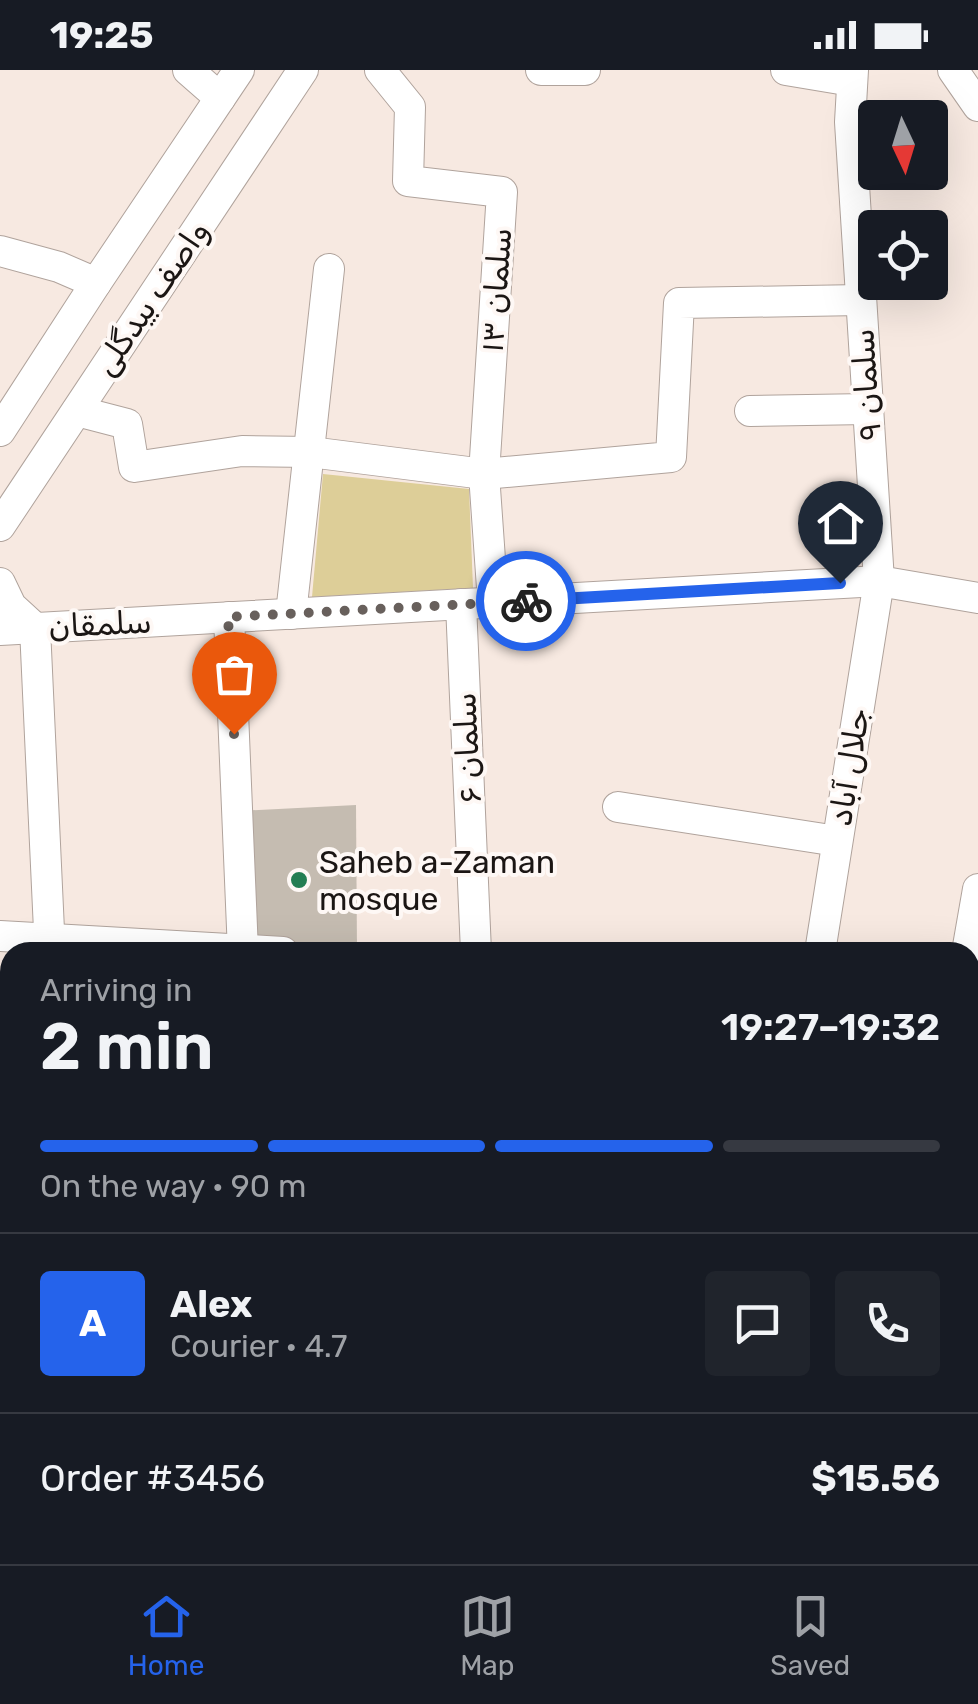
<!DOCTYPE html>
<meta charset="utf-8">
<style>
:root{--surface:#171b24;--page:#20242c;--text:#f1f3f6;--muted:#9ea1a6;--line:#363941;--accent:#2563eb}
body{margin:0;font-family:Rubik,Cairo,sans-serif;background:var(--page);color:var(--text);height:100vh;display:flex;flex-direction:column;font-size:38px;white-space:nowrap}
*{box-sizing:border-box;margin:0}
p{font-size:32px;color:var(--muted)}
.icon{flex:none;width:55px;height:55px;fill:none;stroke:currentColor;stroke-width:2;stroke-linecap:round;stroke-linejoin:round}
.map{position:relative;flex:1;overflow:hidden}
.sheet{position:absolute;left:0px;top:872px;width:980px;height:622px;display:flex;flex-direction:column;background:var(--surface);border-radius:30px 30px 0 0;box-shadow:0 10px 40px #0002}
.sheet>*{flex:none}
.needle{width:65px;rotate:176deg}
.buttons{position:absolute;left:858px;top:30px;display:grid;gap:20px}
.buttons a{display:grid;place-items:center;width:90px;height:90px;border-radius:10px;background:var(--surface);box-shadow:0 10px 40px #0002;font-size:50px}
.pin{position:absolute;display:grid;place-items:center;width:85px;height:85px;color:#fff;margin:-102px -42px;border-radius:50% 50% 50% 0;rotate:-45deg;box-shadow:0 0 10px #0007}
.pin .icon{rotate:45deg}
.courier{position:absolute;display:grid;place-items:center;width:100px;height:100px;margin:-50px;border:8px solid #2563eb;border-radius:50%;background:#fff;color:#222;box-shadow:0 2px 12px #0007}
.headline em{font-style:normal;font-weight:600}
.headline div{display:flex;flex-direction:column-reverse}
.headline{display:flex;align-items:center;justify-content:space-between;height:170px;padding:0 40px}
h1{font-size:65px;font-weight:600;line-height:75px}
.bar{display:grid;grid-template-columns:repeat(4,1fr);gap:15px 10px;align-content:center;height:120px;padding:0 40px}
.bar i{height:12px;border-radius:8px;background:var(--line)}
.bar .selected{background:var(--accent)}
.bar p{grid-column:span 4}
.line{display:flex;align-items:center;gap:25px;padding:0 40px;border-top:2px solid var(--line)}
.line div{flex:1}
.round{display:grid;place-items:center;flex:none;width:105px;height:105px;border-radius:10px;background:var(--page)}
.status{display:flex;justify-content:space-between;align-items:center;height:70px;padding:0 50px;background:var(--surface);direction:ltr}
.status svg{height:28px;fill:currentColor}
.tabs{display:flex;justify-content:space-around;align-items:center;height:140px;border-top:2px solid var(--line);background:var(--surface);font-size:28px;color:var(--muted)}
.tabs a{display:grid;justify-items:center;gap:5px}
.tabs .selected{color:var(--accent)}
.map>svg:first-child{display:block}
</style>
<div class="status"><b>19:25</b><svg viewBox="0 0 49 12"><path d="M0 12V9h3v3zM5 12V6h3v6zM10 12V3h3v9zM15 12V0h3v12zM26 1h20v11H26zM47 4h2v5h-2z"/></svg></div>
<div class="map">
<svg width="978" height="1494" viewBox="0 0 978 1494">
<rect width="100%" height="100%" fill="#f7e9e1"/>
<polygon fill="#ddce98" points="323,404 469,419 473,518 312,527"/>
<polygon fill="#c5bcb1" points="356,735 357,882 283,882 243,878 237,741"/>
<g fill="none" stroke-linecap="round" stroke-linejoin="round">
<g stroke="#b0a39c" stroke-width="32">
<g id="minor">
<polyline points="188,0 220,28"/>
<polyline points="380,0 410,37 408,111 502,122 484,404 493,532"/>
<polyline points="541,0 585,0"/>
<polyline points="786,0 852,11"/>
<polyline points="953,0 978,36"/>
<polyline points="0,181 59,197 96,213"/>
<polyline points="77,341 127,354 134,397 242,381 310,382 484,404 671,387 679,233 861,230"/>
<polyline points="750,341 868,339"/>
<polyline points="0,361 96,213 239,0"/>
<polyline points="0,456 303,0"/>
<polyline points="0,513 11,536 35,558 50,882"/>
<polyline points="461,534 476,882"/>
<polyline points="291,544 329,199"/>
<polyline points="229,547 243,882"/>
<polyline points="0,560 879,511 978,528"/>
<polyline points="618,737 837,771"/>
<polyline points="0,866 283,882"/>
<polyline points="820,882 879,511 850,52 853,0"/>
<polyline points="967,882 978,819"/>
<polyline points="970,1167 978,1169"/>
<polyline points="0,1175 10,1176"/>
<polyline points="970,1341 978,1343"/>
<polyline points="0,1422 10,1422"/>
<polyline points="86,1485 86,1494"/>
<polyline points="215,1485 215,1494"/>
<polyline points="432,1485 502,1494"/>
<polyline points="610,1494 611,1485"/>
<polyline points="748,1494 749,1485"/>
</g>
</g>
<use href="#minor" stroke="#fff" stroke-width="30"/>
</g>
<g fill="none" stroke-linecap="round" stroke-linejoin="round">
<polyline stroke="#68605c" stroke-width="10" stroke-dasharray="0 18" points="234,664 228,547 526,531"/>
<polyline stroke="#2563eb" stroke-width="12" points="526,531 840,513"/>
</g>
<circle fill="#247e53" stroke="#fef8f5" stroke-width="4" cx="299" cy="810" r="10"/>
<g text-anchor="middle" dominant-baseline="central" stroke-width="8" stroke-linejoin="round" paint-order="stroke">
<g font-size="32" fill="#1b1614" stroke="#fef8f5">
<text transform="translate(496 220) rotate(-86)">سلمان ۱۳</text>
<text transform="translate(151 228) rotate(-56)">واصف بیدگلی</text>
<text transform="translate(866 315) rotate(-94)">سلمان ۹</text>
<text transform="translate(100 554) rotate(-3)">سلمقان</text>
<text transform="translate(467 678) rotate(-93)">سلمان ۶</text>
<text transform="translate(849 697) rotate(-81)">جلال آباد</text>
</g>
<g font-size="32" fill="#1b1614" stroke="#fef8f5" text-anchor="start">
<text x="319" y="792">Saheb a-Zaman<tspan x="319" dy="37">mosque</tspan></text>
</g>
</g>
</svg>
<div class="buttons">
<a><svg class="needle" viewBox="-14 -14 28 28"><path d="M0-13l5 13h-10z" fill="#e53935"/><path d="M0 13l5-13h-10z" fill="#9ea1a6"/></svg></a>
<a><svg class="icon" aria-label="locate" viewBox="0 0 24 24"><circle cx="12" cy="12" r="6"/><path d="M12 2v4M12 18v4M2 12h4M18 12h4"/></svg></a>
</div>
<div class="pin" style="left:234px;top:664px;background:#ea580c"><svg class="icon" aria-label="bag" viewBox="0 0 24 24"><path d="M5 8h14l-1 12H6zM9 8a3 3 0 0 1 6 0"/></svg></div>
<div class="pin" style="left:840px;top:513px;background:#1f2937"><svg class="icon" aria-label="home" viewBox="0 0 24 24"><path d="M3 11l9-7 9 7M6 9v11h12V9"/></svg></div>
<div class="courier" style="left:526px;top:531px"><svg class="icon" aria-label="bike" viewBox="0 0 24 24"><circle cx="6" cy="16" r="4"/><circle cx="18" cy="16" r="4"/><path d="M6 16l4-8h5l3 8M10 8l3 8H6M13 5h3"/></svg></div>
<section class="sheet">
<div class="headline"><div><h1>2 min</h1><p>Arriving in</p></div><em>19:27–19:32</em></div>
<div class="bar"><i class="selected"></i><i class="selected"></i><i class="selected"></i><i></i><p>On the way · 90 m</p></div>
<div class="line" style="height:180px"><b class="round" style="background:var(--accent);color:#fff">A</b><div><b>Alex</b><p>Courier · 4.7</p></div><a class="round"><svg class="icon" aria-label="chat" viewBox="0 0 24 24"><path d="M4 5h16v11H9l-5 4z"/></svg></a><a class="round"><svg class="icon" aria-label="phone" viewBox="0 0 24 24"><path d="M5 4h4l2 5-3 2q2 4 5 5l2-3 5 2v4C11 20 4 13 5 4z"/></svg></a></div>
<div class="line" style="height:130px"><div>Order #3456</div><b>$15.56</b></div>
</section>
</div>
<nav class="tabs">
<a class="selected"><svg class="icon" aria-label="home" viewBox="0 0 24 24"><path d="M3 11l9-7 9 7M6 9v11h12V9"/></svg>Home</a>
<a><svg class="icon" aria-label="map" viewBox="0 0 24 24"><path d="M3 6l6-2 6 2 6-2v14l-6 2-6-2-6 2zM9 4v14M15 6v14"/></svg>Map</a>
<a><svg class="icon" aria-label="saved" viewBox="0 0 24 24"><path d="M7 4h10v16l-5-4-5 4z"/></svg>Saved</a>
</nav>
